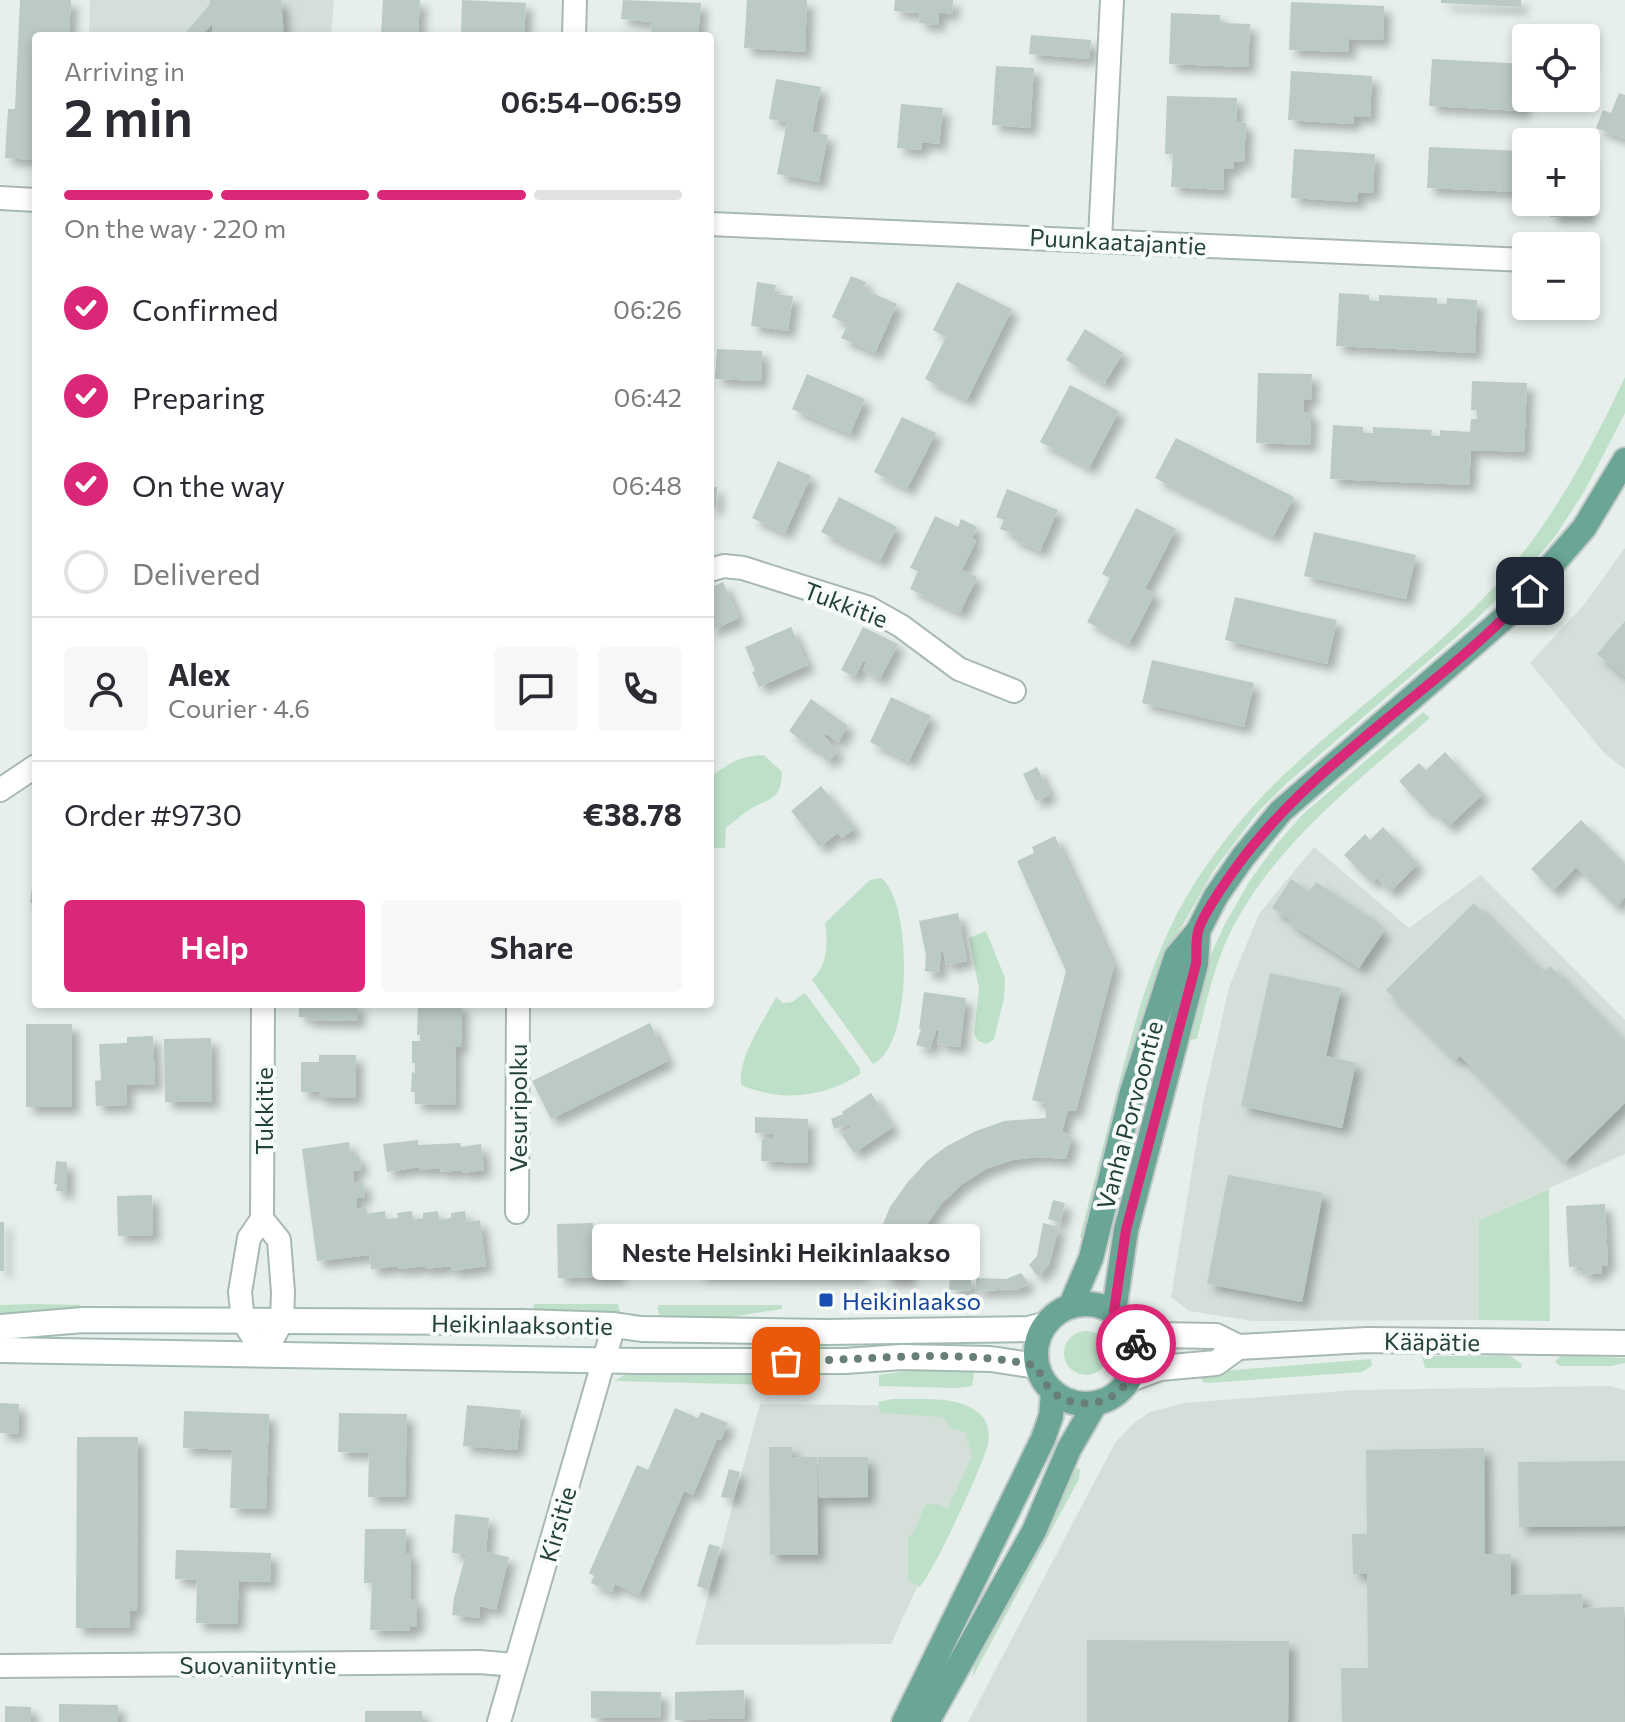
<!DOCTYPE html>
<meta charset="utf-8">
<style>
:root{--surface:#fff;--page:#f7f7f7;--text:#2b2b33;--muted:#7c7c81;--line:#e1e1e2;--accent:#db2777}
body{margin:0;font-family:Commissioner,sans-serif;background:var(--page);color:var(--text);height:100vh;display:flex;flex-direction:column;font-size:30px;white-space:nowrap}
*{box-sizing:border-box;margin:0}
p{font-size:26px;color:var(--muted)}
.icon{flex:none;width:44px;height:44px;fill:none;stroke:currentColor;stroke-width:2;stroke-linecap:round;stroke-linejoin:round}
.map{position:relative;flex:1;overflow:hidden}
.side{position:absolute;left:32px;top:32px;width:682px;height:976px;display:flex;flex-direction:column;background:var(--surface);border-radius:8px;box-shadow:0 4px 12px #0003}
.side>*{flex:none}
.buttons{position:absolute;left:1512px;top:24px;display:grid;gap:16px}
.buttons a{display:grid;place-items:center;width:88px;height:88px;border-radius:8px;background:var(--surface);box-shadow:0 4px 12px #0003;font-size:40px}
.pin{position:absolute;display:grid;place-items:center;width:68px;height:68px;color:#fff;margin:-34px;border-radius:16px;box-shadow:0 4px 12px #0006}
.courier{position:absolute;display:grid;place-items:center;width:80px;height:80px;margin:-40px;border:6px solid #db2777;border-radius:50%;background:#fff;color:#222;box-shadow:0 2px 10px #0007}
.bubble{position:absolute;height:56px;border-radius:8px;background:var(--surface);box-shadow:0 4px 12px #0003;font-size:26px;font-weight:600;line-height:56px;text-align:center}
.headline em{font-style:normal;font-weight:600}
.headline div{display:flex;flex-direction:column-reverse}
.headline{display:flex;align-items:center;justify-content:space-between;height:136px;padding:0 32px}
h1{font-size:52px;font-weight:600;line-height:60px}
.bar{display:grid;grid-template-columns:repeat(4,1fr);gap:12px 8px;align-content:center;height:96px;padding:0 32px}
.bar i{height:10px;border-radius:6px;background:var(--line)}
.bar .selected{background:var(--accent)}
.bar p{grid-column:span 4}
.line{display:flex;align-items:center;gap:20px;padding:0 32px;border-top:2px solid var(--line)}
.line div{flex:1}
.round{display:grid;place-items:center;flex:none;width:84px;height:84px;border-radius:8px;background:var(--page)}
ol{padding:0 32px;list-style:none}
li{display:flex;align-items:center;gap:24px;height:88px}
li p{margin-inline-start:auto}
li .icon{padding:8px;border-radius:50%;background:var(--accent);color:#fff;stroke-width:4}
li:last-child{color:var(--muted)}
li i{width:44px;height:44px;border:4px solid var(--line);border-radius:50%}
.button{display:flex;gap:16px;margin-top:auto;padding:16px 32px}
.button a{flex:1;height:92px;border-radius:8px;background:var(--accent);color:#fff;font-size:32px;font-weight:600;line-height:92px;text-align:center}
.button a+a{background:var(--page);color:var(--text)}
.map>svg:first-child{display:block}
</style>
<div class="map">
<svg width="1625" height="1722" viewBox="0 0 1625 1722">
<defs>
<filter id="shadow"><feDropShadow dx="7" dy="7" stdDeviation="4" flood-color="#0004"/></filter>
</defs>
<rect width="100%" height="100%" fill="#e6efeb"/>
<g fill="#d4dfda">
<polygon points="90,0 334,0 331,36 89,36"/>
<polygon points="1625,548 1625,769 1605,754 1530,663 1583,606"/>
<polygon points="1314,847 1409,928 1481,875 1625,1020 1625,1154 1479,1220 1479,1320 1253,1321 1189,1311 1171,1297 1203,1103 1229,987 1259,914"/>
<polygon points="1609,1386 1625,1390 1625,1722 968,1722 1115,1443 1133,1424 1150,1412 1184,1403 1355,1390"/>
<polygon points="760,1404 941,1406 966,1414 980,1449 891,1644 695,1645"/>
</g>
<g fill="#bfe0c8">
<path d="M1625,377V413L1584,492L1554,538L1525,572L1469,626L1287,783L1258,812L1214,870L1172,944L1083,1239L1080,1237C1092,1188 1105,1139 1117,1091C1136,1016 1157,937 1202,872C1227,836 1255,801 1288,771C1355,708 1432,655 1495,586C1551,525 1590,451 1625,377Z"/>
<path d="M1423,712L1430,718C1356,783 1275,843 1230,933C1214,966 1206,1003 1197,1039L1189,1040L1186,1037L1205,967L1225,924L1249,882L1275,846L1303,814Z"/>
<path d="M764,755L782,772C781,799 773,797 752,808C743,813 735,821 726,828L725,848H710V777C732,762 736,757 764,755Z"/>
<path d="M881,878C912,899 914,1045 873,1064L812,980C828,964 828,943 825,923L870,880Z"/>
<polygon points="986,931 1005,978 1004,998 994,1039 987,1044 978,1041 974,1034 979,989 969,938"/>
<path d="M805,993L860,1068V1074C825,1098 780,1102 741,1085C738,1056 763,1023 776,997L783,1003L792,1002Z"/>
<polygon points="1549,1189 1550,1321 1479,1320 1479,1220"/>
<polygon points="33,1304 80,1305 80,1312 0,1316 0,1305"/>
<polygon points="534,1304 618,1304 621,1315 533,1315"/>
<polygon points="659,1305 782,1305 782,1309 730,1317 660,1317 657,1308"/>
<circle cx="1086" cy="1353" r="22"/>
<polygon points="1561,1355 1625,1358 1625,1363 1611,1366 1560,1366 1555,1362"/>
<polygon points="1422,1356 1510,1356 1522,1364 1521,1368 1425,1368"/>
<polygon points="1371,1359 1372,1366 1362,1372 1208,1383 1203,1382 1197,1373"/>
<polygon points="975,1367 972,1386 955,1388 879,1386 879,1375 929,1368"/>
<polygon points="632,1371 652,1371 812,1373 811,1386 614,1381"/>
<path d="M892,1399C919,1400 960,1394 981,1415C988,1422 990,1434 988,1444C985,1461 930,1580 919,1587L908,1579V1535L912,1536L925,1505L936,1504L948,1508L972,1456L965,1432L953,1429L942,1417L881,1413L878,1402Z"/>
<polygon points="1074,1467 1080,1469 1079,1479 972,1678 976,1655"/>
</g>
<g fill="#bbcac4" filter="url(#shadow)">
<polygon points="20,0 71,0 69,36 36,36 36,160 5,158 8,109 15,109"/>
<polygon points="210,0 281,0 284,36 213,36 212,24 201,36 183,36 210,4"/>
<polygon points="383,0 420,0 418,36 381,36"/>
<polygon points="462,0 526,3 524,36 461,36"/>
<polygon points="623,0 701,3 698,36 651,36 652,22 621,19"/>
<polygon points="747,0 807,0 805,52 744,48"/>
<polygon points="895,0 953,0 952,14 939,12 938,25 919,23 920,13 894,11"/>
<polygon points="1441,0 1521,0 1521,7 1441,3"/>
<polygon points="1291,2 1384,6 1383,40 1349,39 1349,52 1289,50"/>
<polygon points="1171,13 1220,15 1220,23 1250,24 1248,67 1169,64"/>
<polygon points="1572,26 1589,27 1589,58 1586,58 1586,38 1553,38 1554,32 1572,32"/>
<polygon points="1031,35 1091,40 1089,59 1029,54"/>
<polygon points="1432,59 1525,64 1523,111 1429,106"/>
<polygon points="996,66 1034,68 1030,128 992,125"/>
<polygon points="1291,71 1372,76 1370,117 1354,116 1353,124 1288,120"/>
<polygon points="776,79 821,87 812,132 828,135 819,182 777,174 787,122 769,119"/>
<polygon points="1619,93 1625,95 1625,139 1596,128 1603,110 1611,113"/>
<polygon points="1167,96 1237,98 1236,122 1246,123 1244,162 1234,161 1234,169 1224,169 1223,190 1171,187 1173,154 1165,154"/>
<polygon points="901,104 943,108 939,144 922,142 921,150 897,148"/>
<polygon points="1429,147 1520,151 1518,192 1427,188"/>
<polygon points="1294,149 1375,154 1373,193 1358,193 1358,202 1291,198"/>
<polygon points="1586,155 1589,155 1589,217 1550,217 1550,202 1586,202"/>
<polygon points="851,276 866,282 863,289 897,304 875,353 841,338 848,324 832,317"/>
<polygon points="757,282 776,285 774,294 793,296 788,331 751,326"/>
<polygon points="957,282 1012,309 967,400 925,379 946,337 933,330"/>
<polygon points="1339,293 1369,295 1369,300 1374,301 1379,301 1379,295 1437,298 1437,304 1446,304 1447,298 1477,300 1475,353 1336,346"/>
<polygon points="1085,329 1123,353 1104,384 1066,360"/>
<polygon points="717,349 762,351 761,381 715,379"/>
<polygon points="1258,373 1312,374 1311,400 1304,400 1304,412 1311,412 1310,445 1256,443"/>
<polygon points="807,374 865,399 850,434 792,409"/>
<polygon points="1472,381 1527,383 1524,452 1471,450 1469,485 1330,479 1333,425 1363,427 1363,433 1373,433 1373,427 1432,430 1431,436 1440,436 1440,430 1470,432 1471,419 1477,419 1477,410 1471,410"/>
<polygon points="1070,385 1119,411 1089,468 1040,442"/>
<polygon points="902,417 936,433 907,489 874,472"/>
<polygon points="1176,438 1294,497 1273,537 1155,478"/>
<polygon points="778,461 811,476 785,533 752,518"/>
<polygon points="710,487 717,487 716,508 710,508"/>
<polygon points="1007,489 1058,510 1040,551 1011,538 1013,534 1000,529 1004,520 996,517"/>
<polygon points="839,497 897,527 880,561 821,532"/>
<polygon points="1136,508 1176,529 1145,589 1155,593 1129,644 1087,622 1110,578 1102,574"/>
<polygon points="935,516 958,527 961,519 977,527 972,538 976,541 962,570 977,577 960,613 910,589 918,571 910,568"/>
<polygon points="1314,532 1416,555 1406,599 1304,576"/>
<polygon points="723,582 739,618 710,631 710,588"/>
<polygon points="1235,597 1337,620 1327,664 1225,640"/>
<polygon points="1625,621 1625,677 1597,654"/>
<polygon points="791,627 808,665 759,687 752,672 755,671 745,647"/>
<polygon points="863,627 898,644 880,679 863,670 866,662 863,661 855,677 841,670"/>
<polygon points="1152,660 1254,683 1244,727 1142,703"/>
<polygon points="891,697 931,716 909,761 870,742"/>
<polygon points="811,699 848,726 838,742 826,734 824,736 838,752 827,762 816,748 814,750 789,731"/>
<polygon points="1445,752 1483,794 1448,827 1432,810 1429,813 1399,781 1419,763 1426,770"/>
<polygon points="1037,767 1050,795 1036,801 1023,774"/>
<polygon points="821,786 855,828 842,838 837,833 820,847 791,811"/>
<polygon points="1581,820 1625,864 1625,897 1616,907 1576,867 1553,891 1531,869"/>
<polygon points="1383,827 1418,864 1390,892 1377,878 1372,883 1344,855 1365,834 1370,840"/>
<polygon points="1055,836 1114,966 1076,1111 1068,1110 1062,1132 1072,1136 1066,1159 1038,1157 1013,1160 986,1169 962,1184 941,1204 923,1230 913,1254 908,1279 884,1278 885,1268 862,1267 861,1275 698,1274 699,1255 704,1255 705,1228 861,1230 861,1244 875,1244 890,1207 907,1183 928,1160 947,1146 976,1131 1004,1121 1046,1118 1046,1104 1032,1100 1066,971 1017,861 1034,853 1032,847"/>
<polygon points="1291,879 1309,892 1316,882 1374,920 1372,922 1384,931 1359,968 1289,923 1291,920 1272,908"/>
<polygon points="33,881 36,882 36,904 30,903"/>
<polygon points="1474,903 1543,973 1550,966 1625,1043 1625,1103 1565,1162 1460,1056 1455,1060 1386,990"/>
<polygon points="958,913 967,961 946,965 943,951 941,952 939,973 925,971 926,955 919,921"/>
<polygon points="1270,973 1341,988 1326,1056 1356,1063 1342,1128 1241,1106"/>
<polygon points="924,992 966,998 960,1047 937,1044 939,1031 936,1031 930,1049 916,1045 921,1029 919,1029"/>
<polygon points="299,1004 358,1004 358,1021 308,1020 308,1017 299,1017"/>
<polygon points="418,1004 462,1004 461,1047 456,1047 455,1105 415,1104 415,1092 411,1092 412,1072 415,1073 415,1063 412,1063 412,1041 420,1041 420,1035 417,1035"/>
<polygon points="650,1023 668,1061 551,1119 532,1081"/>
<rect x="26" y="1024" width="46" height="83"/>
<polygon points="153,1036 155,1084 126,1085 127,1105 96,1106 95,1081 101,1080 99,1044 127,1043 127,1037"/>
<polygon points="211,1038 212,1102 165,1102 164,1039"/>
<polygon points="319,1055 356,1055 356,1098 319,1098 319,1092 301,1092 301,1062 319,1062"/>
<polygon points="871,1093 893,1127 854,1153 841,1134 852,1127 849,1124 834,1129 831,1119 843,1114 842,1112"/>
<polygon points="755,1117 808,1119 807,1163 761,1161 762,1139 773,1139 773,1134 755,1133"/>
<polygon points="418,1140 418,1145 460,1143 461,1147 481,1144 484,1170 463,1173 462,1170 441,1172 440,1168 420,1170 419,1167 387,1172 383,1144"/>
<polygon points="349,1142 351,1156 359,1155 361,1170 353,1171 354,1183 363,1181 365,1197 356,1198 357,1209 366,1207 367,1214 385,1211 386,1219 398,1218 397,1213 412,1211 413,1220 423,1218 423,1213 438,1211 439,1220 451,1218 451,1213 465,1211 467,1222 480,1220 486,1266 452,1271 451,1266 425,1269 425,1266 399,1269 398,1266 371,1269 369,1255 317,1261 302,1149"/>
<polygon points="56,1161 67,1162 67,1192 56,1191 57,1184 54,1184"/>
<polygon points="1228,1175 1323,1193 1302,1302 1207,1284"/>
<polygon points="152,1195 153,1235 118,1236 117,1196"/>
<polygon points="1053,1200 1065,1203 1060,1223 1048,1219"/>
<polygon points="1605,1204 1608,1265 1602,1266 1602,1273 1582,1275 1581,1266 1569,1267 1566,1206"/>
<rect x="0" y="1222" width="4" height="49"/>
<polygon points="593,1223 593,1227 630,1227 630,1261 618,1261 618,1277 558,1278 557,1224"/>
<polygon points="1043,1223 1059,1227 1049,1264 1038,1277 1029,1265 1037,1256"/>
<polygon points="1021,1273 1029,1284 1018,1289 976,1291 976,1278 1006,1279"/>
<polygon points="950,1278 971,1278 971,1291 949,1290"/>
<polygon points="0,1403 19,1404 18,1434 0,1433"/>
<polygon points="467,1405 521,1410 517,1450 463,1446"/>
<polygon points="675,1408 698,1418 701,1412 728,1423 721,1440 717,1439 693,1495 684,1491 639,1595 615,1584 612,1592 591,1583 594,1576 589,1573 637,1465 648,1470"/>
<polygon points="184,1411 269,1414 266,1509 230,1508 232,1450 183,1448"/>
<polygon points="339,1413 407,1414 405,1497 368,1497 369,1453 338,1452"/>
<polygon points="77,1437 138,1437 137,1611 130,1611 130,1628 76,1628"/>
<polygon points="769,1447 792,1447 792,1457 817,1457 818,1555 770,1555"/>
<polygon points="1484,1448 1485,1554 1511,1554 1511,1595 1582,1594 1583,1608 1624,1607 1625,1722 1342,1722 1341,1668 1368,1668 1367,1574 1353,1574 1352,1534 1367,1534 1366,1450"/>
<polygon points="818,1457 868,1457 868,1497 819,1498"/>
<polygon points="1625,1461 1625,1526 1519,1527 1518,1462"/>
<polygon points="729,1469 740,1472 733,1499 721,1497"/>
<polygon points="455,1514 489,1518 486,1552 509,1557 496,1610 480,1606 479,1618 452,1615 454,1598 466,1554 452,1553"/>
<polygon points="365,1529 406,1529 405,1553 411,1553 410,1599 417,1599 417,1627 410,1627 410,1631 370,1630 372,1583 364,1583"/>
<polygon points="709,1544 720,1547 708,1590 697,1586"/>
<polygon points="176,1550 271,1553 270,1582 239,1581 237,1624 196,1623 197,1580 175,1579"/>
<polygon points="1087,1640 1289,1641 1288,1722 1087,1722"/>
<polygon points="744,1690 745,1718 675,1720 675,1692"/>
<polygon points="591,1691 661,1692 660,1718 591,1718"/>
<polygon points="59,1704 118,1705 118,1722 59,1722"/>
<polygon points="5,1706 31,1707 31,1722 5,1722"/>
<rect x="365" y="1711" width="57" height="11"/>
</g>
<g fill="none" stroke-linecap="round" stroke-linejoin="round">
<g stroke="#a8b8b2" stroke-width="26">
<g id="minor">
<polyline points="574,36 575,0"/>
<polyline points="0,198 36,200"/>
<polyline points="710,224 1526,260"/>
<polyline points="1100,239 1112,0"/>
<polyline points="710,570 724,566 743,568 869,608 901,626 959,669 1014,691"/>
<polyline points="0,790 36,766"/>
<polyline points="263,1004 262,1219 249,1238 240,1292 243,1321 264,1355"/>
<polyline points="517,1212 518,1004"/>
<polyline points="262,1219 279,1240 283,1292 282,1321 264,1355"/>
<polyline points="0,1666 479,1662 515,1665"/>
<polyline points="499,1722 614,1325"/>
</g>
</g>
<g stroke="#a8b8b2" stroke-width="28">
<g id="tertiary">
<polyline points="1132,1331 1158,1335 1216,1336 1238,1347 1367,1340 1625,1343"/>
<polyline points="1130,1379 1160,1368 1216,1363 1238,1347"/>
</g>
</g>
<g stroke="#a4bbb3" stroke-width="28">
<g id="secondary">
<polyline points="0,1327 83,1320 282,1321 522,1322 614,1325 641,1329 826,1332 1028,1329 1044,1325"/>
<polyline points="0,1350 638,1361 845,1361 902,1357 991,1359 1037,1366"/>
</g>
</g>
<g stroke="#c2cac8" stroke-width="28">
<g id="primary">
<circle cx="1086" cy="1354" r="50"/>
<polyline points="1071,1305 1091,1258 1132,1092 1176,957 1198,931 1216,896 1243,857 1281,811 1511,612 1584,528 1625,460"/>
<polyline points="1114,1311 1126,1230 1196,964 1198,931"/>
<polyline points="904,1722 1043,1439 1051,1416 1053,1393"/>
<polyline points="927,1722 1034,1531 1069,1449 1095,1404"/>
</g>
</g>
<use href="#minor" stroke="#fff" stroke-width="22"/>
<use href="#tertiary" stroke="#fff" stroke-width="24"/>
<use href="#secondary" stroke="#fff" stroke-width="24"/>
<use href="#primary" stroke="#6aa596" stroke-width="24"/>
</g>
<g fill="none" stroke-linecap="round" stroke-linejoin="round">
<path stroke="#687f78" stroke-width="8" stroke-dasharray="0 14.4" d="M786,1361C868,1361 955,1347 1037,1366C1041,1376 1045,1385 1053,1392C1061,1400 1070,1402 1081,1403C1116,1406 1139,1378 1136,1344"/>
<path stroke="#db2777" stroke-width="10" d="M1136,1344L1132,1331L1114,1311L1126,1230L1196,964C1197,953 1195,939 1199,928C1206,910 1219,892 1230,876C1309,761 1437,693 1530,591"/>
</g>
<rect fill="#1a4fb4" stroke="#f7fbf9" stroke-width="3" x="818" y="1292" width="16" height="16" rx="4"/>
<g text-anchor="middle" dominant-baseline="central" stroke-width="8" stroke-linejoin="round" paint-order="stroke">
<g font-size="24" fill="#24423a" stroke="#f7fbf9">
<text transform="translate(1118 241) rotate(3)">Puunkaatajantie</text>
<text transform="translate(846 604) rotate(21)">Tukkitie</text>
<text transform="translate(517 1108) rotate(-90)">Vesuripolku</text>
<text transform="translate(263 1111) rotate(-90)">Tukkitie</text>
<text transform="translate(1129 1115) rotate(-75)">Vanha Porvoontie</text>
<text transform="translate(522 1324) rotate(1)">Heikinlaaksontie</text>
<text transform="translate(1432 1341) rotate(1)">Kääpätie</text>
<text transform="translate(557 1524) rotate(-74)">Kirsitie</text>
<text x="258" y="1664">Suovaniityntie</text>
</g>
<g font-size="24" fill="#164399" stroke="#f7fbf9" text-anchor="start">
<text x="842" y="1300">Heikinlaakso</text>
</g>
</g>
</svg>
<div class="buttons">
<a><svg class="icon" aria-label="locate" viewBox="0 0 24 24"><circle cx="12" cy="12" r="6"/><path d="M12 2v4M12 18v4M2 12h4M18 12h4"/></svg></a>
<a>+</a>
<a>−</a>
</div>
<div class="pin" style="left:786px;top:1361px;background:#ea580c"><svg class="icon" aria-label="bag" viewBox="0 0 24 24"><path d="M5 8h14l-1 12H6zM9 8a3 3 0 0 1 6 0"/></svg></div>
<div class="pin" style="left:1530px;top:591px;background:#1f2937"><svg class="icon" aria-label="home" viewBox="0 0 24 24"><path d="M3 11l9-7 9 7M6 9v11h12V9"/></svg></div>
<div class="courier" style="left:1136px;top:1344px"><svg class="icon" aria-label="bike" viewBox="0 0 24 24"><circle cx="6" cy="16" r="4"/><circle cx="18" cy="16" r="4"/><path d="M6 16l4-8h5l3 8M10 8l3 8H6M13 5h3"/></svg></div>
<div class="bubble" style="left:592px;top:1224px;width:388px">Neste Helsinki Heikinlaakso</div>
<section class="side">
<div class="headline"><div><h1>2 min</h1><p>Arriving in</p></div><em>06:54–06:59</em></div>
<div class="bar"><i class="selected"></i><i class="selected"></i><i class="selected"></i><i></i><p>On the way · 220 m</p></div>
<ol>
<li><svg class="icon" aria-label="check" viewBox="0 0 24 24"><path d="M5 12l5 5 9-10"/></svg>Confirmed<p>06:26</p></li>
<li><svg class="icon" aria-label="check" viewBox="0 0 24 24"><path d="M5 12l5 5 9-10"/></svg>Preparing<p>06:42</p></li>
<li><svg class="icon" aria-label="check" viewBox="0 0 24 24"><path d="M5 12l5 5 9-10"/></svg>On the way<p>06:48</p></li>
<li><i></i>Delivered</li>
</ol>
<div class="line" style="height:144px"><a class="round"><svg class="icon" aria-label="person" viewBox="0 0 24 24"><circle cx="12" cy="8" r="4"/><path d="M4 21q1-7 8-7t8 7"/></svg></a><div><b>Alex</b><p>Courier · 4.6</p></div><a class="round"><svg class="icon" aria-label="chat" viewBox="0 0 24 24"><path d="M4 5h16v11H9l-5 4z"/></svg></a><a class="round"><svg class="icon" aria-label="phone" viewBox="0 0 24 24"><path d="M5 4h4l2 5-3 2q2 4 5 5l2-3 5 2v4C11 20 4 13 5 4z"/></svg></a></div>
<div class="line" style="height:104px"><div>Order #9730</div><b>€38.78</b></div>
<div class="button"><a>Help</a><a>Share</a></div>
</section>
</div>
